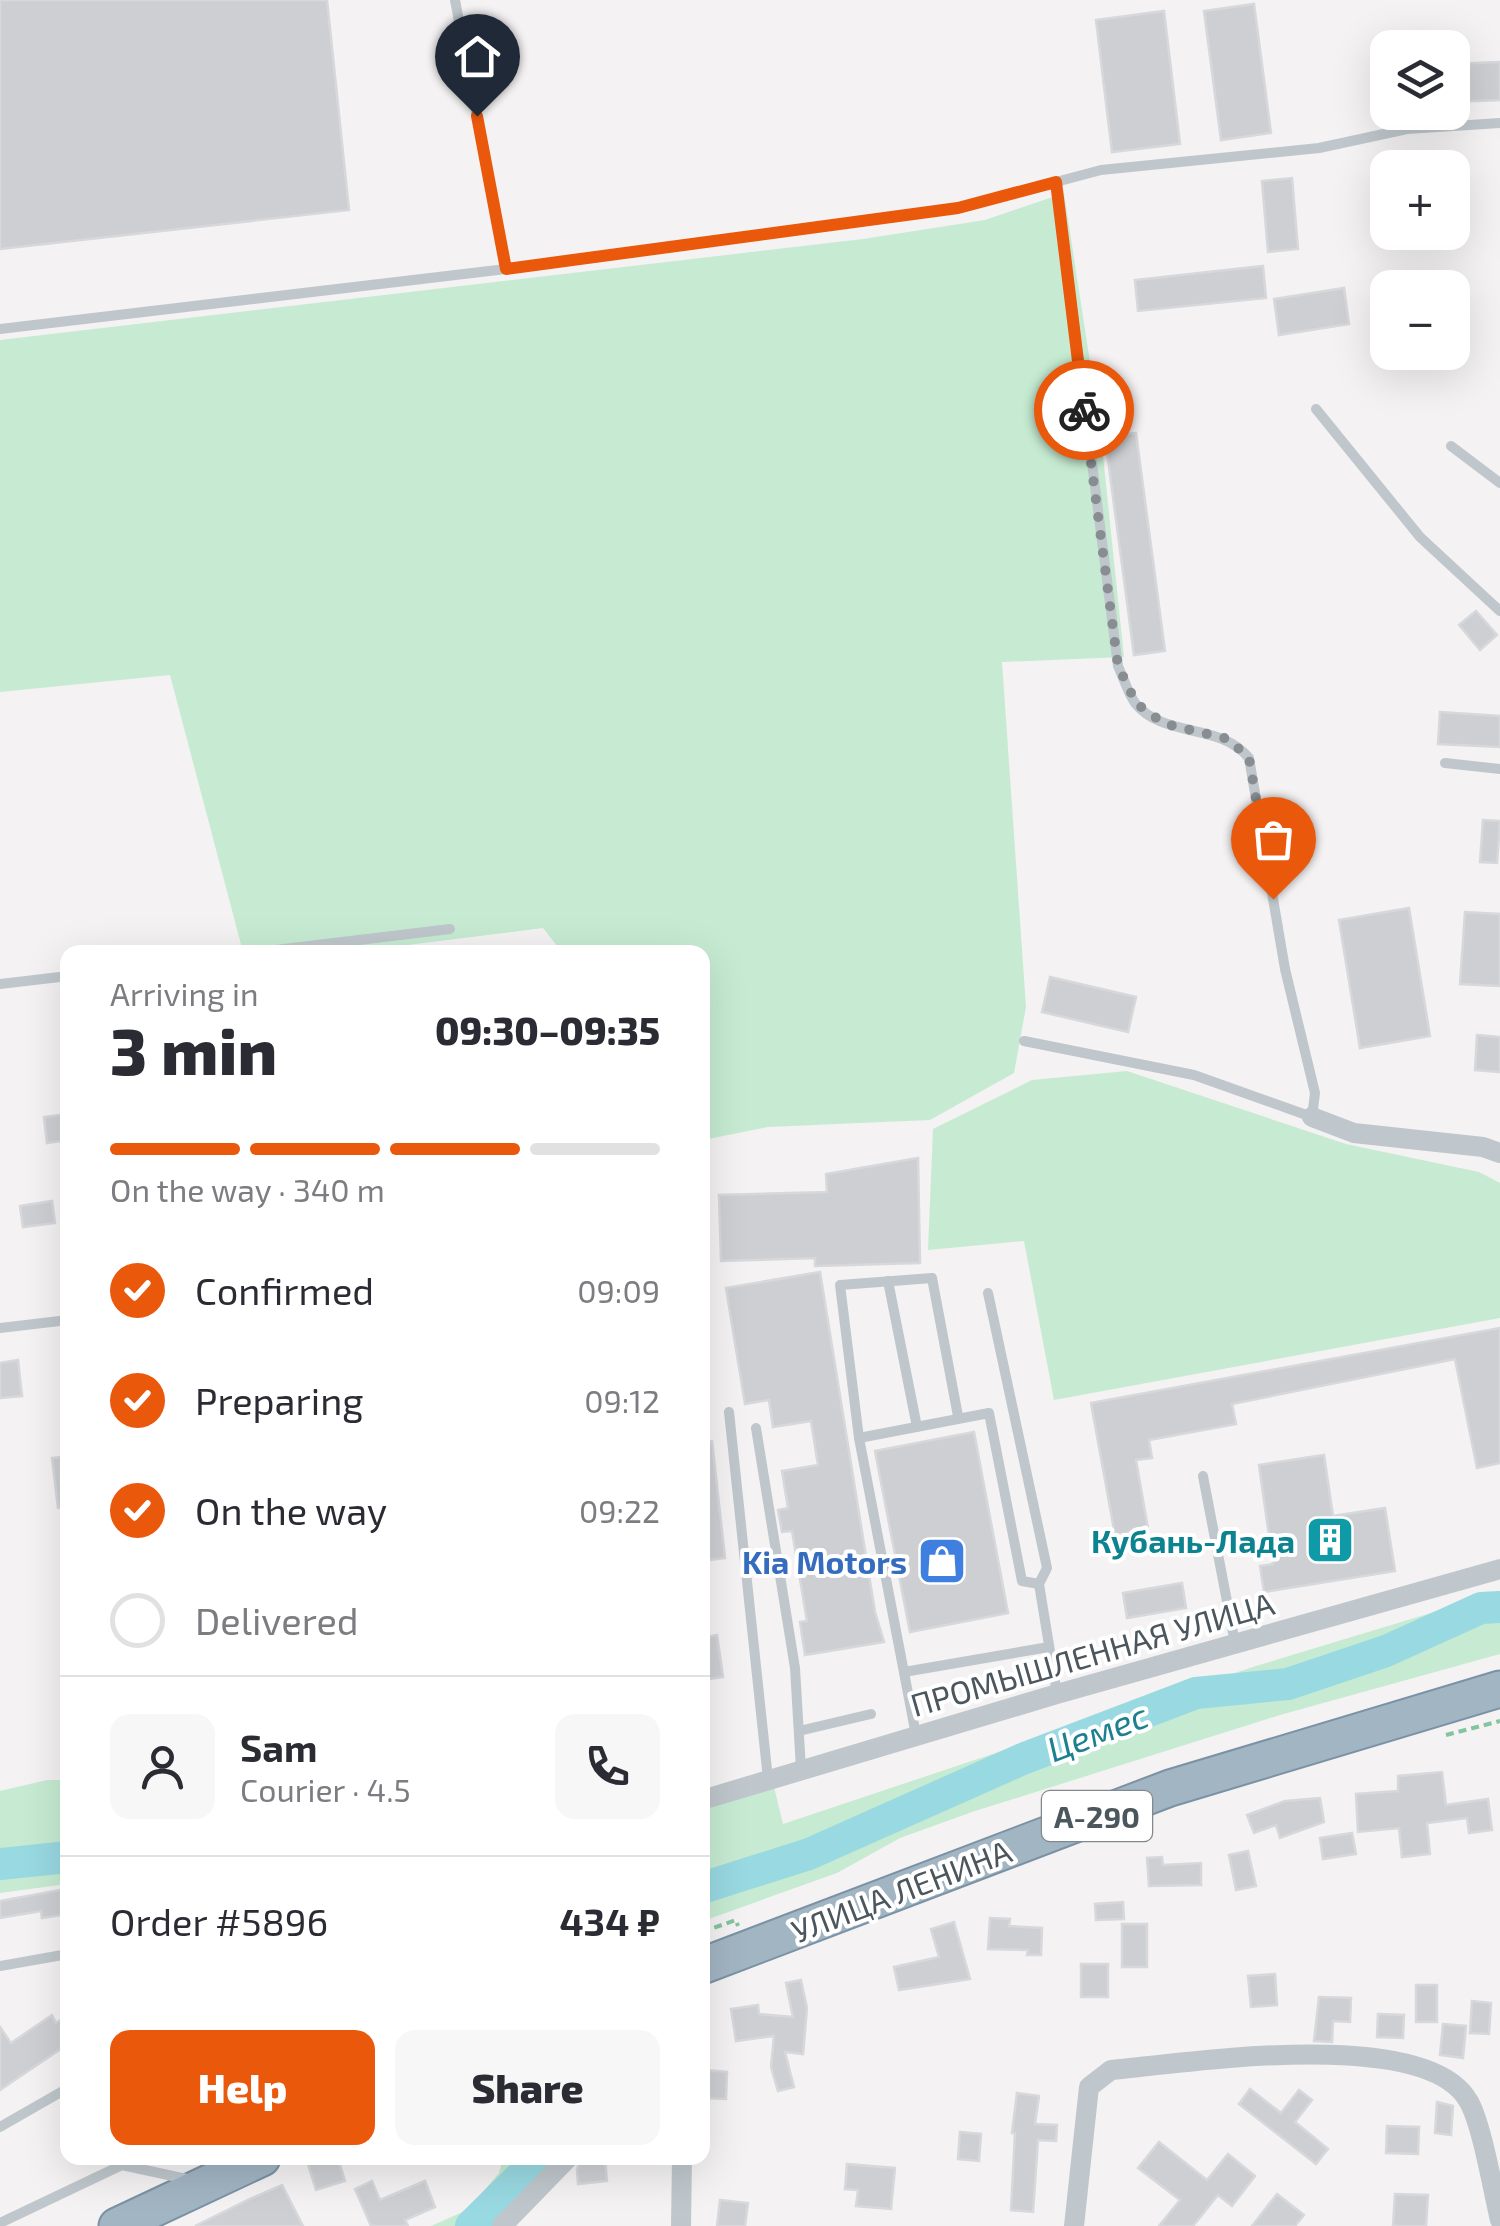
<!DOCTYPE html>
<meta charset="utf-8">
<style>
:root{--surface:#fff;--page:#f7f7f7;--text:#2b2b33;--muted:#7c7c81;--line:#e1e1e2;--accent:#ea580c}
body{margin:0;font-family:"Exo 2",sans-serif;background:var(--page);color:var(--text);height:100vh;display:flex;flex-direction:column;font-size:38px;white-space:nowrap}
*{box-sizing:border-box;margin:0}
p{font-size:32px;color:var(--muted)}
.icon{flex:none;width:55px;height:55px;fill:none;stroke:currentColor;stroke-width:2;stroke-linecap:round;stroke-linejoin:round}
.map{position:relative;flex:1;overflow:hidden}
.sheet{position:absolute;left:60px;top:945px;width:650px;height:1220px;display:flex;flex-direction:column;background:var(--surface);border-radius:20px;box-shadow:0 10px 40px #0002}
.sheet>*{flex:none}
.controls{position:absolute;left:1370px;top:30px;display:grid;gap:20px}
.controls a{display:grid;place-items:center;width:100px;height:100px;border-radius:20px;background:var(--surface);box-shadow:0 10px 40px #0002;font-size:50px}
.pin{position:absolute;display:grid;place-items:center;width:85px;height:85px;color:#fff;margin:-102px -42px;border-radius:50% 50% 50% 0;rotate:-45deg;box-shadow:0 0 10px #0007}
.pin .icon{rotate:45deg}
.courier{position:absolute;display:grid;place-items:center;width:100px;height:100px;margin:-50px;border:8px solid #ea580c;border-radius:50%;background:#fff;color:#222;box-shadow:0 2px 12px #0007}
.summary em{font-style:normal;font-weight:800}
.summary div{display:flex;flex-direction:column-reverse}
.summary{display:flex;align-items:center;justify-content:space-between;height:170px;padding:0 50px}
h1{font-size:65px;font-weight:800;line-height:75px}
.bar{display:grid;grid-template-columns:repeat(4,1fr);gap:15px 10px;align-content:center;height:120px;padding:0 50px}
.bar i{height:12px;border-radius:8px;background:var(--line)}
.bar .selected{background:var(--accent)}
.bar p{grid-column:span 4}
.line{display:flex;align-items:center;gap:25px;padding:0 50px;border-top:2px solid var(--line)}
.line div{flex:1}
.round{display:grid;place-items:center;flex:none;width:105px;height:105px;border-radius:20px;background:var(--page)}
ol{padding:0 50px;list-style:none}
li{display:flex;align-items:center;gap:30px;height:110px}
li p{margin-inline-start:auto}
li .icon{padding:10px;border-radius:50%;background:var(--accent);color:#fff;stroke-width:4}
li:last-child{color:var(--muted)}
li i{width:55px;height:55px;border:5px solid var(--line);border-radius:50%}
.button{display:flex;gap:20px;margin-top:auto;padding:20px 50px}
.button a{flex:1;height:115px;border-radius:20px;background:var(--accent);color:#fff;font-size:40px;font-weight:800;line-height:115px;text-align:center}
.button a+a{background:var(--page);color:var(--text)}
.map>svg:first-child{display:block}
</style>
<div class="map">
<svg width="1500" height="2226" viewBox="0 0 1500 2226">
<rect width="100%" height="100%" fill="#f4f2f2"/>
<g fill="#c6ebd2">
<polygon points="1064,193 1100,427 1124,657 1002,662 1026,1007 1014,1073 930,1120 768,1127 703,1140 702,952 562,952 543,928 351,952 243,952 170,675 0,692 0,340 863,239 985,220"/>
<polygon points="1127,1071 1346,1144 1479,1172 1500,1183 1500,1318 1054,1400 1024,1241 928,1250 933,1129 1032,1080"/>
<polygon points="1500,1592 1500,1654 1280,1715 972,1812 900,1838 837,1873 703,1921 703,1810 774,1787 783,1824 1256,1666"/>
<polygon points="47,1780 67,1780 67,1884 0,1893 0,1791"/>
<polygon points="503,2158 564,2158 492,2226 431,2226 467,2210 499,2173"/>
</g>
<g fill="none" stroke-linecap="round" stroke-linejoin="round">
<g stroke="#99d9e2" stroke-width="32">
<polyline points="0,1864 68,1857"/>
<polyline points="702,1888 809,1854 1025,1758 1196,1693 1288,1684 1386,1651 1481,1608 1500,1607"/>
<polyline points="471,2226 540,2158"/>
</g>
</g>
<g fill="#cdcfd3" stroke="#d6d8dc" stroke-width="2.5">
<polygon points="0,0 327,0 349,210 0,249"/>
<polygon points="1254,4 1271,133 1221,140 1204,11"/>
<polygon points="1164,11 1180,144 1112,152 1096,20"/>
<polygon points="1500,62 1500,100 1452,102 1452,64"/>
<polygon points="1292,178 1298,249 1268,252 1262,181"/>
<polygon points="1263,266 1266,298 1138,311 1135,280"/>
<polygon points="1344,288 1349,324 1279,335 1274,299"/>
<polygon points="1136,433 1165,651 1134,655 1105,437"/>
<polygon points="1476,611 1497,635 1480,650 1459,625"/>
<polygon points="1440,712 1500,716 1500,747 1438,744"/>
<polygon points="1483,820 1500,821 1497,863 1480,862"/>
<polygon points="1409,908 1430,1036 1360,1048 1339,920"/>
<polygon points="1465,912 1500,914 1500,986 1460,984"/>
<polygon points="1050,977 1136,997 1128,1032 1042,1012"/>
<polygon points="1477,1035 1500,1037 1500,1072 1475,1070"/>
<polygon points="68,1114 68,1140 47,1143 44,1117"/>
<polygon points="918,1158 920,1263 815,1266 815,1258 721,1261 719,1195 827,1192 826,1174"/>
<polygon points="52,1201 55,1223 23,1227 20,1206"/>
<polygon points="820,1272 875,1612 884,1642 805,1655 800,1622 807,1621 792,1531 782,1532 778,1510 788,1508 782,1471 818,1465 811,1421 773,1427 769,1400 745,1404 726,1288"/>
<polygon points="1500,1328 1500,1463 1477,1468 1455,1359 1232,1404 1236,1424 1149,1440 1152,1458 1136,1460 1148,1529 1115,1535 1091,1403"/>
<polygon points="18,1360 22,1396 0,1398 0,1363"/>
<polygon points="974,1432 1008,1613 910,1632 875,1451"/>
<polygon points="712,1441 725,1558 702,1561 702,1442"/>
<polygon points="1324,1455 1333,1516 1385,1508 1395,1571 1264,1592 1260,1566 1273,1564 1259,1465"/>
<polygon points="68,1456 68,1507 58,1508 52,1458"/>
<polygon points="1182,1583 1186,1608 1127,1618 1123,1593"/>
<polygon points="717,1635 723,1677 702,1680 702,1638"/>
<polygon points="1442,1772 1446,1805 1488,1799 1492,1830 1469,1833 1467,1818 1427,1823 1430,1854 1402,1857 1399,1828 1358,1832 1356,1794 1398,1791 1398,1776"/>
<polygon points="1320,1798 1324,1822 1280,1838 1276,1825 1254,1833 1247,1815 1285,1801"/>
<polygon points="1352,1833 1356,1854 1323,1859 1320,1838"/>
<polygon points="1248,1851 1256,1886 1236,1890 1229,1855"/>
<polygon points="1162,1857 1163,1865 1201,1863 1201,1885 1149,1886 1147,1858"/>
<polygon points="66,1889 68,1914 42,1918 41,1911 0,1918 0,1901"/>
<polygon points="1123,1902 1124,1919 1096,1920 1095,1904"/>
<polygon points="990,1918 1010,1919 1009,1926 1042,1928 1041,1955 1027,1955 1028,1950 988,1949"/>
<polygon points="954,1922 970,1979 899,1990 894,1967 939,1957 931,1929"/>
<rect x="1122" y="1924" width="25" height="43"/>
<rect x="1081" y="1964" width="27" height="33"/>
<polygon points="1275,1974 1277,2005 1251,2007 1248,1976"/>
<polygon points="801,1980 807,2008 803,2054 785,2052 794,2087 778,2091 771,2067 774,2036 736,2041 731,2009 758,2005 759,2014 793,2017 786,1983"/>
<rect x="1416" y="1985" width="21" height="37"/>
<polygon points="1319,1997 1351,1998 1350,2022 1333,2021 1332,2042 1314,2041"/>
<polygon points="1472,2001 1491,2003 1489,2034 1470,2033"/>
<polygon points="1378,2014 1404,2015 1403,2038 1377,2037"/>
<polygon points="52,2015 56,2023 68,2015 68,2044 0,2090 0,2027 11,2043"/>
<polygon points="1443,2024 1466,2026 1463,2058 1440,2055"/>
<polygon points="705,2070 727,2072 726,2099 704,2098"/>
<polygon points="1250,2089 1281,2113 1299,2090 1312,2100 1295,2122 1328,2149 1316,2164 1239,2104"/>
<polygon points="1017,2093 1039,2096 1035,2124 1057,2125 1056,2141 1038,2140 1033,2212 1011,2210 1015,2133 1012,2133"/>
<polygon points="1437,2102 1453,2106 1451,2135 1435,2133"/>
<polygon points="1387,2126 1419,2127 1418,2154 1386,2153"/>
<polygon points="960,2132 981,2134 979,2161 958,2159"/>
<polygon points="1159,2142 1207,2180 1228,2154 1255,2176 1232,2206 1218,2195 1193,2226 1159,2226 1180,2200 1138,2168"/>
<polygon points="330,2158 338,2158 345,2181 316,2190 308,2164"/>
<polygon points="605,2158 607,2181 578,2184 577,2169 581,2159"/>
<polygon points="847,2164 895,2168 891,2209 856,2206 858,2190 845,2189"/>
<polygon points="372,2181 380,2200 425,2181 435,2207 405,2220 408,2226 371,2226 355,2189"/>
<polygon points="282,2185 303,2226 195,2226 252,2198"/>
<polygon points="1277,2194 1304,2215 1295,2226 1252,2226"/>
<polygon points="1395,2194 1428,2195 1426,2226 1393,2226"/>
<polygon points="720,2200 748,2203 745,2226 717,2226"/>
</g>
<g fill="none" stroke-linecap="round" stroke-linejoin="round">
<g stroke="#7b92a5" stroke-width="39">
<g id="trunk">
<polyline points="702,1966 1170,1788 1500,1689"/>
<polyline points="117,2226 262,2158"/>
</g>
</g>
<g stroke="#82c59f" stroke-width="4" stroke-dasharray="8 5" stroke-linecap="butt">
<polyline points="1446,1735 1500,1721"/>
<polyline points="702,1932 736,1920 738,1926"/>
</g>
<g stroke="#bfc7cc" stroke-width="10">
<polyline points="455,0 506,269"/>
<polyline points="0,329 506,269 958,208 1101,170 1319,148 1407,129 1500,123"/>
<polyline points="1316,409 1420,537 1500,611"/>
<polyline points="1451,446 1500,483"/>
<polyline points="1445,763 1500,769"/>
<polyline points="259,952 450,929"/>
<polyline points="0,984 68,976"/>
<path d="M1024,1041L1194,1075L1312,1117L1315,1093L1285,969L1249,758C1220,722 1164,739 1135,703C1128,693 1123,677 1118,666L1056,182"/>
<polyline points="888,1281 917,1427"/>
<polyline points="988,1293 1047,1568 1039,1584 1057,1694"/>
<polyline points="0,1328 68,1320"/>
<polyline points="729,1412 768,1779"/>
<polyline points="756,1428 795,1668 801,1769"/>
<polyline points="859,1438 989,1413 1022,1581 1039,1584"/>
<polyline points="1203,1476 1235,1643"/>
<polyline points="904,1672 1049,1647"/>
<polyline points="799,1731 871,1714"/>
<polyline points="916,1735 859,1438 840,1285 932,1278 958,1416"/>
<polyline points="0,1966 68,1954"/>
<polyline points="0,2127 68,2088"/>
<polyline points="0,2223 122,2165 191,2180"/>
</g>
<g stroke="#bfc7cc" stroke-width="20">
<polyline points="1312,1117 1354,1133 1483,1147 1500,1153"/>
<polyline points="702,1800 1057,1694 1500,1569"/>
<polyline points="502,2226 568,2158"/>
<polyline points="681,2226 682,2158"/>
<path d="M1074,2226L1089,2087L1111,2070C1186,2063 1428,2025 1469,2102C1482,2125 1493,2191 1500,2220"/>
</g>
<use href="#trunk" stroke="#a2b5c3" stroke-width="35"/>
</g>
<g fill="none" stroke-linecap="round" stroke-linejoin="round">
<polyline stroke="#878d91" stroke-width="10" stroke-dasharray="0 18" points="1084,410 1118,666 1136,703 1150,714 1166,724 1228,739 1249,758 1273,899"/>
<polyline stroke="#ea580c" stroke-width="12" points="477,116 506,269 958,208 1056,182 1084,410"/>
</g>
<defs>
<g id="building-square" transform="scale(2.5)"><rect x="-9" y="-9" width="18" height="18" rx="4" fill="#0f9aa8" stroke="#fff"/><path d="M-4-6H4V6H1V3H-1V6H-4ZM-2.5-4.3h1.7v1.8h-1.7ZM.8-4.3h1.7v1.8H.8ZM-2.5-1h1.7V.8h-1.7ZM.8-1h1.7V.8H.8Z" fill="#fff"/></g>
<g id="shop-square" transform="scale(2.5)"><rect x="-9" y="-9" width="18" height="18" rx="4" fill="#3f7fe0" stroke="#fff"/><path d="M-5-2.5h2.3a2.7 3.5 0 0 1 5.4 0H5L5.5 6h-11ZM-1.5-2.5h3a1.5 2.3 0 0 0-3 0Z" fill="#fff"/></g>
</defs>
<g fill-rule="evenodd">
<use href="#building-square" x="1330" y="1540"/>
<use href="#shop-square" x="942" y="1561"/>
</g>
<g text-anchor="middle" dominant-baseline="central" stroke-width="8" stroke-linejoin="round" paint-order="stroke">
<rect fill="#fff" stroke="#82898e" stroke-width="2.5" x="1042" y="1791" width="110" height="50" rx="8"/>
<g font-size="30" font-weight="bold" fill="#4c565d">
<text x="1097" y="1816">А-290</text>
</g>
<g font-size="32" font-weight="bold" fill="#0d838f" stroke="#fff" text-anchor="end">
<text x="1295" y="1540">Кубань-Лада</text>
</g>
<g font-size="32" font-weight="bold" fill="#366cbe" stroke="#fff" text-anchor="end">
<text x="907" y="1561">Kia Motors</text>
</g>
<g font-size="32" fill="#4c565d" stroke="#fff">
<text transform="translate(1092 1653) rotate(-16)">ПРОМЫШЛЕННАЯ УЛИЦА</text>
<text transform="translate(901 1890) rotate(-21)">УЛИЦА ЛЕНИНА</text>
</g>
<g font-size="35" font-style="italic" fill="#1d808f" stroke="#fff">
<text transform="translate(1097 1731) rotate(-21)">Цемес</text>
</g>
</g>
</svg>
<div class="controls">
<a><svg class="icon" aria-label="layers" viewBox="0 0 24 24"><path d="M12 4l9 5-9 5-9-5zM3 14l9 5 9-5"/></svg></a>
<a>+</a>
<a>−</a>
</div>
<div class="pin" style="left:1273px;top:899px;background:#ea580c"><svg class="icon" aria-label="bag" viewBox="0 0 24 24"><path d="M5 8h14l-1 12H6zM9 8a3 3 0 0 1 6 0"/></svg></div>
<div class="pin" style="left:477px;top:116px;background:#1f2937"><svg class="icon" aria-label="home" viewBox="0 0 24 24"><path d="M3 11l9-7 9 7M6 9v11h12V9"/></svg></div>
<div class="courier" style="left:1084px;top:410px"><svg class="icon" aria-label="bike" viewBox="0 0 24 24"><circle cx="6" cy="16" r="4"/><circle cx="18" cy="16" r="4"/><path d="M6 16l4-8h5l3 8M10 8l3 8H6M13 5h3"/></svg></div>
<section class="sheet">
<div class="summary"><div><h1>3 min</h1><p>Arriving in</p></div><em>09:30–09:35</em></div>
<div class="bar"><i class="selected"></i><i class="selected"></i><i class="selected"></i><i></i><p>On the way · 340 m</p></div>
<ol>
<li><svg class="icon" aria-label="check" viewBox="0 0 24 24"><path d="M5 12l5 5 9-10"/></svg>Confirmed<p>09:09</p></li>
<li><svg class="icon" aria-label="check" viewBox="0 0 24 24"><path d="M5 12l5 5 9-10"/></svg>Preparing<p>09:12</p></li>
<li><svg class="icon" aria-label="check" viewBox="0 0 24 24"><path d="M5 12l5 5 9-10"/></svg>On the way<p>09:22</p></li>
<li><i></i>Delivered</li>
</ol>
<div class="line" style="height:180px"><a class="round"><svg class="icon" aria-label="person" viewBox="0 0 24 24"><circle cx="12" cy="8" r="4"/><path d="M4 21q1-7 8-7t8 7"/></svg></a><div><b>Sam</b><p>Courier · 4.5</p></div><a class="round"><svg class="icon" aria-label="phone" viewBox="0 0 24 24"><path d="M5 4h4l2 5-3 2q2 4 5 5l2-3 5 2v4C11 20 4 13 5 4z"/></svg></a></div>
<div class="line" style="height:130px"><div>Order #5896</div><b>434 ₽</b></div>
<div class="button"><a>Help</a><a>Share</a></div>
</section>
</div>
